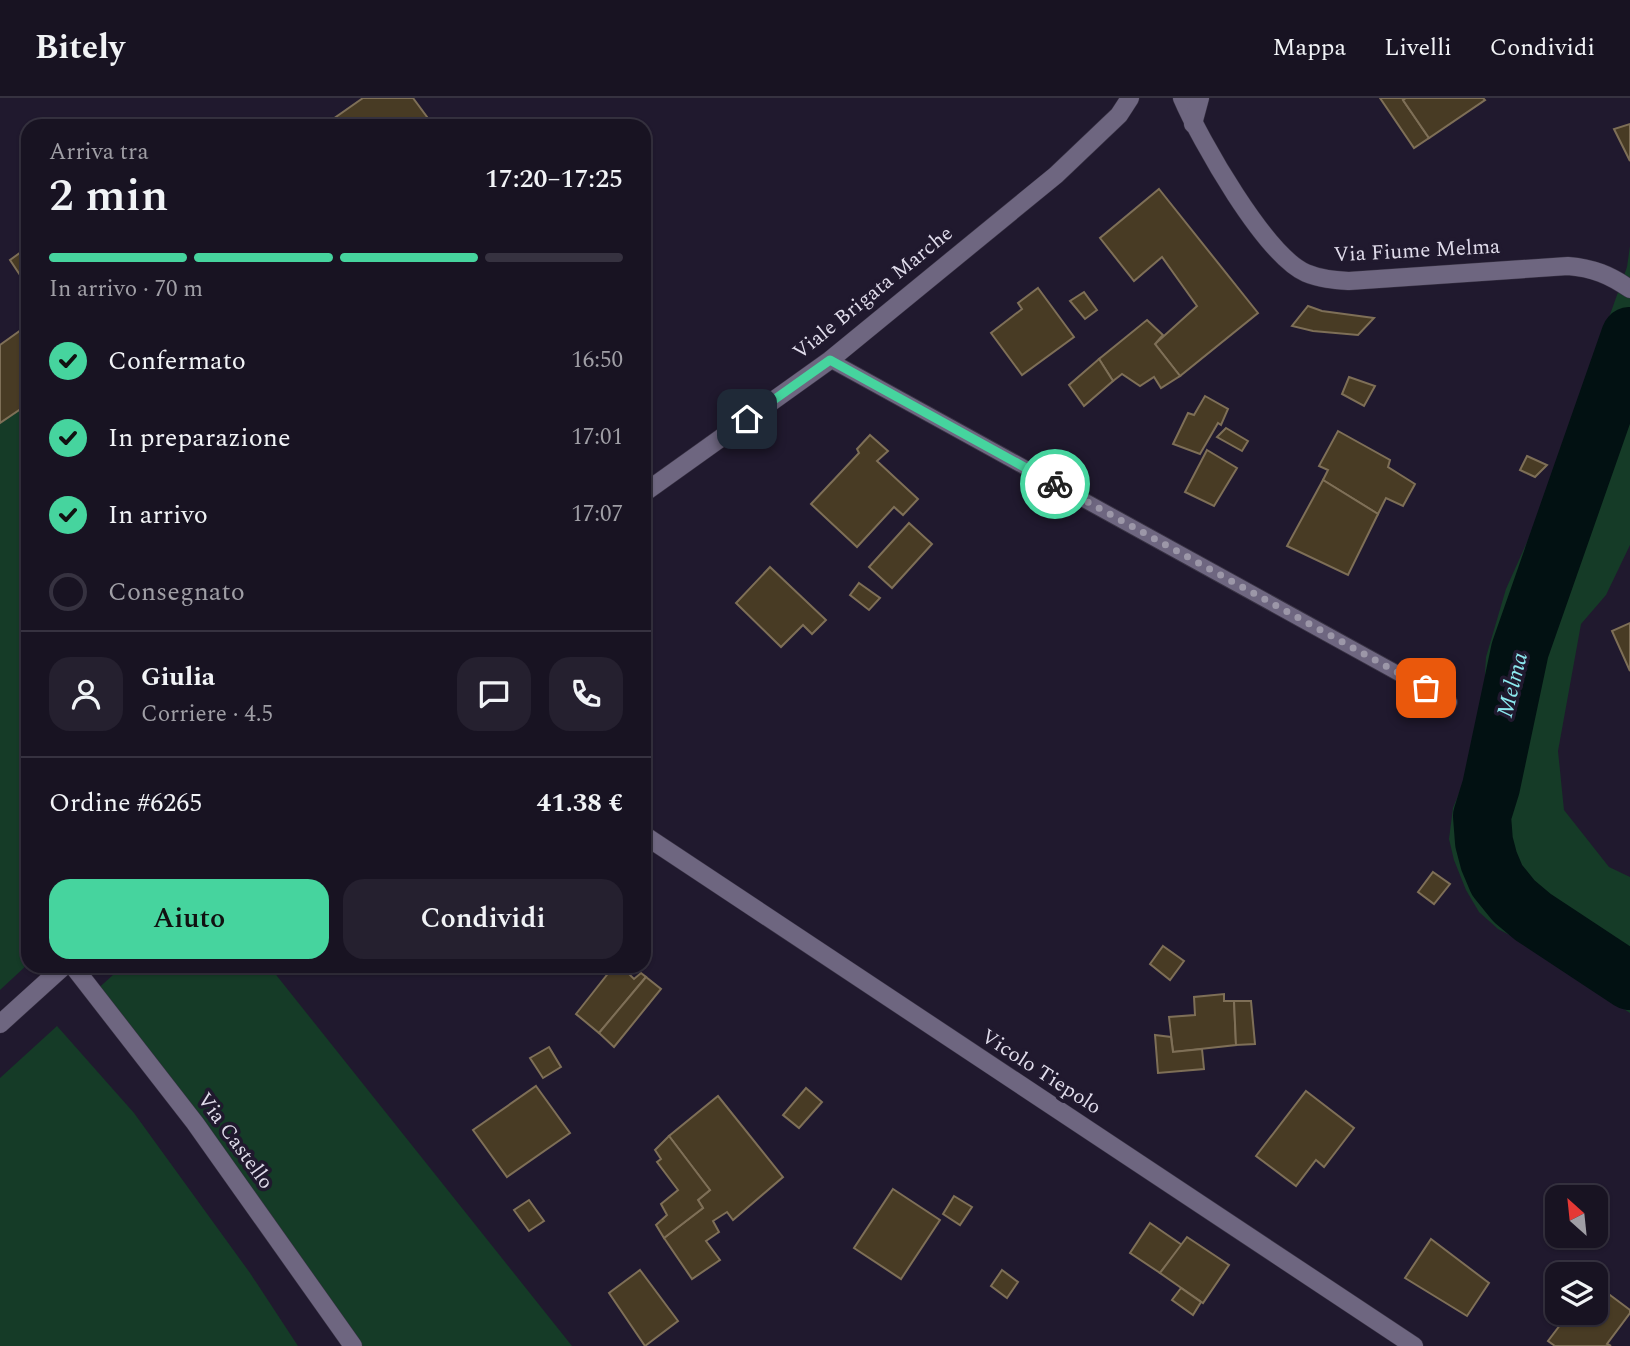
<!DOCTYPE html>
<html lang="it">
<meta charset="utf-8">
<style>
:root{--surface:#181322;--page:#25202f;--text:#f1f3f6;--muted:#9f9ea5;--line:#363240;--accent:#46d49e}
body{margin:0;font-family:Spectral,serif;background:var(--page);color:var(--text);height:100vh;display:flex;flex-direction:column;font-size:26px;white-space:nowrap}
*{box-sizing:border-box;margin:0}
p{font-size:23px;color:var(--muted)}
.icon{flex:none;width:38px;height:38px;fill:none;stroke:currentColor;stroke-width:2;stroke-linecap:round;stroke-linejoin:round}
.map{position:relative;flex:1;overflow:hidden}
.sheet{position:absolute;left:21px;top:21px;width:630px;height:854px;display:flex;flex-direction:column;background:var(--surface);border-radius:21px;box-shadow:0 2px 5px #0004,0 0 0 2px var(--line)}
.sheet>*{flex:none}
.needle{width:46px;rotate:333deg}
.controls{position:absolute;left:1545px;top:1087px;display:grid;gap:14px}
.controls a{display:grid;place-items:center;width:63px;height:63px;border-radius:14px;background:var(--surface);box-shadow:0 2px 5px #0004,0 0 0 2px var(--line);font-size:35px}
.pin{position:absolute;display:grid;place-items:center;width:60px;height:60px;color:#fff;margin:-30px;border-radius:14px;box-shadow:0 4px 10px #0006}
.courier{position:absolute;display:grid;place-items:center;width:70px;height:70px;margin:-35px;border:5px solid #46d49e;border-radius:50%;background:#fff;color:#222;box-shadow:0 2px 9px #0007}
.overview em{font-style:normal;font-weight:600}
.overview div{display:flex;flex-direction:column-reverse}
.overview{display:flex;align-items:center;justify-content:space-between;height:119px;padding:0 28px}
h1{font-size:46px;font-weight:600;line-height:52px}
.bar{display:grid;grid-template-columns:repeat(4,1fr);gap:10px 7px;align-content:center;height:84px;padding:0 28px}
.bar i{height:9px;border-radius:5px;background:var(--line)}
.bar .selected{background:var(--accent)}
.bar p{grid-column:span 4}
.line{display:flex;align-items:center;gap:18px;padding:0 28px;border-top:2px solid var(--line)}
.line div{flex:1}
.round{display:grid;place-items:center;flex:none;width:74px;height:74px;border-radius:21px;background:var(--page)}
ol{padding:0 28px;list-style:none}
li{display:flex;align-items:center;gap:21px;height:77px}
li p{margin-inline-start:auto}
li .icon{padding:7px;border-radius:50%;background:var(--accent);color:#111;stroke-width:4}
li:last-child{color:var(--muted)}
li i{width:38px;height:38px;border:4px solid var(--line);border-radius:50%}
.button{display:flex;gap:14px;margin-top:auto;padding:14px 28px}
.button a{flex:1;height:80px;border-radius:21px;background:var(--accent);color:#111;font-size:28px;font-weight:600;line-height:80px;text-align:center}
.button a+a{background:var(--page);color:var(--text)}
header{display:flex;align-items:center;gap:42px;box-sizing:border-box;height:98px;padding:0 35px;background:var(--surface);border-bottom:2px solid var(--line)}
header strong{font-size:33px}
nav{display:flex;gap:38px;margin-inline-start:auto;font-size:24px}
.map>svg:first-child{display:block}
</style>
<header>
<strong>Bitely</strong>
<nav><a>Mappa</a><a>Livelli</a><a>Condividi</a></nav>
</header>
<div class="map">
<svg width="1630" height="1248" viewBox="0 0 1630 1248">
<rect width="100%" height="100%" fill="#20192e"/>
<g fill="#153b27">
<polygon points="1630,148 1630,447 1606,497 1581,526 1558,653 1564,712 1609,769 1630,779 1630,915 1521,843 1498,831 1479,814 1466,792 1454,762 1449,741 1453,710 1476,653 1489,609 1485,575 1486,559 1506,491 1536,424 1627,169"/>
<polygon points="28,299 28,866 0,892 0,318"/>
<polygon points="123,868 269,868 572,1248 356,1248 93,895"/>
<polygon points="57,928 134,1015 250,1175 298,1248 0,1248 0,980"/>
</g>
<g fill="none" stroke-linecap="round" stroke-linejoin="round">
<polyline stroke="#021112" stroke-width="58" points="1630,238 1520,552 1491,689 1482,718 1484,744 1489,763 1497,782 1514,803 1533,819 1630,883"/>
</g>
<g fill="#483b24" stroke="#7e6f57" stroke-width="2">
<polygon points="363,0 413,0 433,27 391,28 388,23 381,28 323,28"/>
<polygon points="1380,0 1406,0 1403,2 1429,40 1414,50"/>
<polygon points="1406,0 1483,0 1485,2 1429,40 1403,2"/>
<polygon points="1630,26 1630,63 1614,31"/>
<polygon points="1159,91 1258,215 1180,278 1155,246 1197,208 1162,159 1134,183 1100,140"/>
<polygon points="28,149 28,189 10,162"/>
<polygon points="1038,190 1074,239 1022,277 991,235 1022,211 1018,205"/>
<polygon points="1084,194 1097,212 1085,221 1070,203"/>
<polygon points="1308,208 1322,213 1374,220 1358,237 1313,233 1292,228"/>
<polygon points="1147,222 1163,237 1155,246 1180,278 1161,290 1154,279 1140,288 1122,276 1113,283 1099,261"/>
<polygon points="28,227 28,306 0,325 0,247"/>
<polygon points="1099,261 1113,283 1084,308 1069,287"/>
<polygon points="1349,279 1375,288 1364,308 1342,296"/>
<polygon points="1205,298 1228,311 1221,327 1218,325 1200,356 1173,346 1188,315 1194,317"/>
<polygon points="1226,330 1248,343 1242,353 1217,339"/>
<polygon points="1338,333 1390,362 1388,369 1415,386 1403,408 1386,400 1378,416 1323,382 1328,372 1319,368"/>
<polygon points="870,337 888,353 877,363 918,401 903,417 894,409 857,449 811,406 859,355 857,351"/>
<polygon points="1207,352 1237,370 1214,408 1185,394"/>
<polygon points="1527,358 1547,367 1535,379 1520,372"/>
<polygon points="1323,382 1378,416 1348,477 1287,448"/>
<polygon points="909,425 932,446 892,490 869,469"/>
<polygon points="770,469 826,522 812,536 803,527 781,549 736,505"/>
<polygon points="859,485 880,500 869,512 850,497"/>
<polygon points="1630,525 1630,573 1612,533"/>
<polygon points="1433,774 1450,786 1434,806 1418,794"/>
<polygon points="1163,848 1184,863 1170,882 1150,866"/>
<polygon points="614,868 621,868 634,881 641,875 646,879 599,935 576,916"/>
<polygon points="646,879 661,891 614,949 599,935"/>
<polygon points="1224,896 1224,903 1234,903 1236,947 1173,954 1169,919 1195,917 1194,899"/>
<polygon points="1234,903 1251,903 1255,946 1236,947"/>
<polygon points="1155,937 1171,939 1173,954 1202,951 1204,971 1158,975"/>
<polygon points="549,949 561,969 543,980 530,960"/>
<polygon points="536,988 570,1035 507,1079 473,1032"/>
<polygon points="806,990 822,1004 799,1030 783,1017"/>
<polygon points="1306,993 1354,1030 1324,1069 1316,1062 1296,1088 1256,1058"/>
<polygon points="718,998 783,1079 733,1122 727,1114 713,1123 719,1134 706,1143 720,1162 692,1181 664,1140 703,1110 698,1102 710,1092 669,1038"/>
<polygon points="669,1038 710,1092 698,1102 703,1110 664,1140 656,1127 667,1117 661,1106 678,1092 657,1064 661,1061 655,1052"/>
<polygon points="893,1091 940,1122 901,1181 854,1150"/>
<polygon points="954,1098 972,1109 960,1127 943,1116"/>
<polygon points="529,1102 544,1123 529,1133 514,1112"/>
<polygon points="1150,1125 1182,1147 1160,1175 1130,1155"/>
<polygon points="1187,1139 1229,1167 1203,1205 1160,1175"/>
<polygon points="1431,1141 1489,1185 1467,1218 1405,1180"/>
<polygon points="640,1172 678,1223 645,1248 609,1195"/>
<polygon points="1002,1172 1018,1184 1007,1200 991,1188"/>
<polygon points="1181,1190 1201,1204 1193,1217 1172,1202"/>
<polygon points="1596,1193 1603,1197 1606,1194 1630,1212 1630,1215 1607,1246 1611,1248 1555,1248 1548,1243 1570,1214 1596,1214"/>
</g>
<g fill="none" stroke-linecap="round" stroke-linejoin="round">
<g stroke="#393344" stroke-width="16">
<polyline id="service" points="830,262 1450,604"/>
</g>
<g stroke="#393344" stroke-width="19">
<g id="minor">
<path d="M1182,0C1200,42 1265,157 1306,175C1320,181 1335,182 1349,183L1568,168C1593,170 1610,177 1630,191"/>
<polyline points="1193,26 1200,0"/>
<polyline points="644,737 1414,1248"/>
</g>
</g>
<g stroke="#393344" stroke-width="19">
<g id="tertiary">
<polyline points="644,395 830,262 1056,77 1119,17 1130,0"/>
<polyline points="73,868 195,1025 353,1248"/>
<polyline points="0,926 64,868"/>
</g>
</g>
<use href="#service" stroke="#6e6680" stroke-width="14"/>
<use href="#minor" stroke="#6e6680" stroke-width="18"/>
<use href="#tertiary" stroke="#6e6680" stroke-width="18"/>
</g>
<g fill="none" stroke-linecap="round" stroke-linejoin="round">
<polyline stroke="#9c97a8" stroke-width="7" stroke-dasharray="0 12.6" points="1055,386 1426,590"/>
<polyline stroke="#46d49e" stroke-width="9" points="747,321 830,262 1055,386"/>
</g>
<g text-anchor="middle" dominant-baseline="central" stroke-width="7" stroke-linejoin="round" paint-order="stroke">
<g font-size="21" fill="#dfdbea" stroke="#20192e">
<text transform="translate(1417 153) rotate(-3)">Via Fiume Melma</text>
<text transform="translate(873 195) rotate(-39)">Viale Brigata Marche</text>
<text transform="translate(1041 974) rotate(33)">Vicolo Tiepolo</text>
<text transform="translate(235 1043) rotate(54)">Via Castello</text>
</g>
<g font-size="23" font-style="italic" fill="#8ce9ef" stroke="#20192e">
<text transform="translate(1513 587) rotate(-76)">Melma</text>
</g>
</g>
</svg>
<div class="controls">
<a><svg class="needle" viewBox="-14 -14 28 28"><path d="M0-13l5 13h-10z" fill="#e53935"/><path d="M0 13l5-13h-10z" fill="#9f9ea5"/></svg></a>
<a><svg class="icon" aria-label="layers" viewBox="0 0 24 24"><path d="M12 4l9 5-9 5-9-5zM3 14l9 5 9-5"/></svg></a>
</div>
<div class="pin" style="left:1426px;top:590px;background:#ea580c"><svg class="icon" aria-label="bag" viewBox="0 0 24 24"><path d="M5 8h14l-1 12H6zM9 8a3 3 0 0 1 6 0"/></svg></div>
<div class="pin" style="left:747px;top:321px;background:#1f2937"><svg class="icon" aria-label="home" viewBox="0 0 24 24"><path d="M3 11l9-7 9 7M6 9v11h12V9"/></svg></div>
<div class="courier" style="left:1055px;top:386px"><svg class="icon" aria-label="bike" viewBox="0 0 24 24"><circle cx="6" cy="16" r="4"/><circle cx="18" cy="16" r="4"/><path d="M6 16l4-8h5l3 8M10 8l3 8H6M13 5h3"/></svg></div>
<section class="sheet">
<div class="overview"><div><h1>2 min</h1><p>Arriva tra</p></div><em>17:20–17:25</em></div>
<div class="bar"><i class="selected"></i><i class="selected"></i><i class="selected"></i><i></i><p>In arrivo · 70 m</p></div>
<ol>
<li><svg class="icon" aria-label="check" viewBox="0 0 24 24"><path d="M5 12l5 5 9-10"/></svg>Confermato<p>16:50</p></li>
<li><svg class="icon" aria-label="check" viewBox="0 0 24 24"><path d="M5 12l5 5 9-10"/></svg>In preparazione<p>17:01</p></li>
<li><svg class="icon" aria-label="check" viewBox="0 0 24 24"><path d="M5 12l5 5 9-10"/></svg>In arrivo<p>17:07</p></li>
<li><i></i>Consegnato</li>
</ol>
<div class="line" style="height:126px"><a class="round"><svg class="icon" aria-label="person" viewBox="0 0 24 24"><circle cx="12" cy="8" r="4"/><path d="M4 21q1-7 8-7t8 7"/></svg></a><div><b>Giulia</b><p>Corriere · 4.5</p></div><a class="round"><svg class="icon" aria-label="chat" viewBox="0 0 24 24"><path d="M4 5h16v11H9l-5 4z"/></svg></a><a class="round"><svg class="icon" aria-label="phone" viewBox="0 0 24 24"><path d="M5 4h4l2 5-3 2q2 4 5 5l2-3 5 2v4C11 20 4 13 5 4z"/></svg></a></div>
<div class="line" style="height:91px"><div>Ordine #6265</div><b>41.38 €</b></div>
<div class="button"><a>Aiuto</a><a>Condividi</a></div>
</section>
</div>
